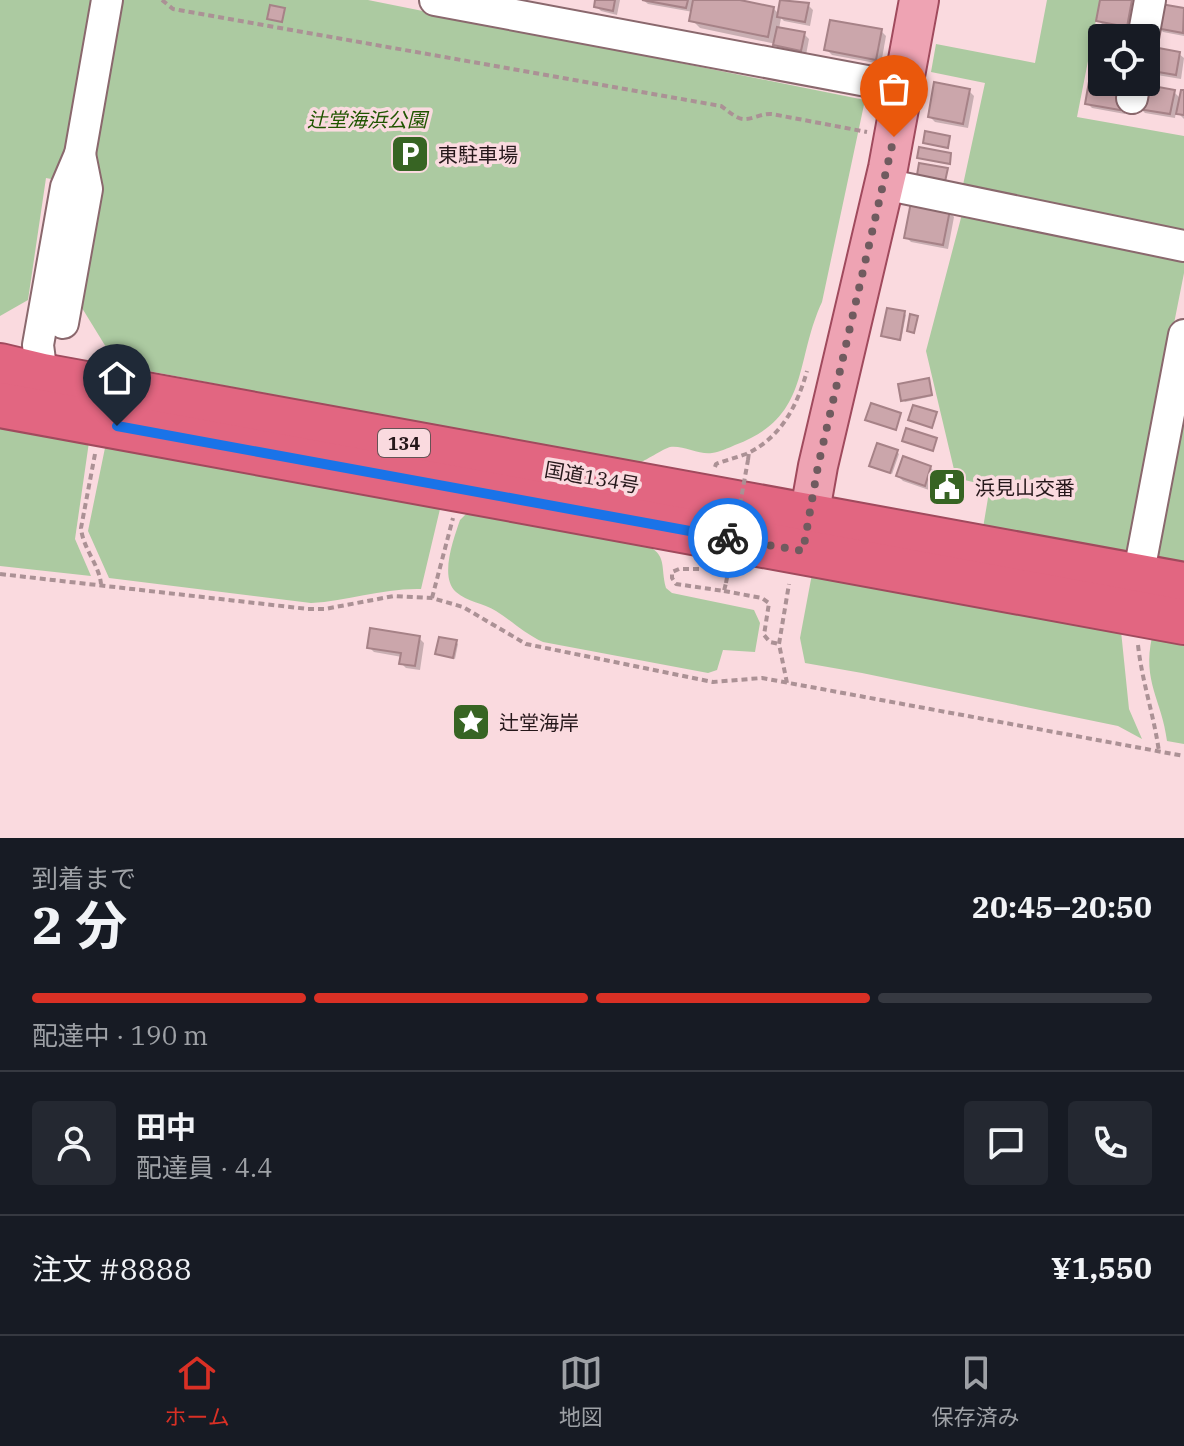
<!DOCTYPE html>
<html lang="ja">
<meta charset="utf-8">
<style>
:root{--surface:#171b24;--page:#242831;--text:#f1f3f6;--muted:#9ea1a6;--line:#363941;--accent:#d93025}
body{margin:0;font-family:"IBM Plex Serif","Noto Sans JP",serif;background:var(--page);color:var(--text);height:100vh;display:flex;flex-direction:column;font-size:30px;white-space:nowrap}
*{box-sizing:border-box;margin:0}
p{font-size:26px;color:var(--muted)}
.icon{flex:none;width:44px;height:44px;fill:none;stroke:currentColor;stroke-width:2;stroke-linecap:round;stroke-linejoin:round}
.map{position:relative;height:838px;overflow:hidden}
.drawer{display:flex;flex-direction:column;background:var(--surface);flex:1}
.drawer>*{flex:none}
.fabs{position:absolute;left:1088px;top:24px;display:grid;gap:16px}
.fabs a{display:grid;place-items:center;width:72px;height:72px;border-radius:8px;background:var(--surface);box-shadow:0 4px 12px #0003;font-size:40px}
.pin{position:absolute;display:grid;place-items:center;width:68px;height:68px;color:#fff;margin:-82px -34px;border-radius:50% 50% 50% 0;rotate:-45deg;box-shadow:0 0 8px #0007}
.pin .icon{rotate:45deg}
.courier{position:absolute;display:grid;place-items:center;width:80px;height:80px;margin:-40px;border:6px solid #1a73e8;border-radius:50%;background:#fff;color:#222;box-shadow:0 2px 10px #0007}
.head em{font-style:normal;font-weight:700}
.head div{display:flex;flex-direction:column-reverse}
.head{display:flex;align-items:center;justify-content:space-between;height:136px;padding:0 32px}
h1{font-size:52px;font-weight:700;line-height:60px}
.bar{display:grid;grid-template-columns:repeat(4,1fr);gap:12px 8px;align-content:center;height:96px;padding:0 32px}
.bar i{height:10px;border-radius:6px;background:var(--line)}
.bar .current{background:var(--accent)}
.bar p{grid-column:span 4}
.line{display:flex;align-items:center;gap:20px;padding:0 32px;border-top:2px solid var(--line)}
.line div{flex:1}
.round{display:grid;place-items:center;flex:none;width:84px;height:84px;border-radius:8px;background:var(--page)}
.tabs{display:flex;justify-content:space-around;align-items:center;height:112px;border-top:2px solid var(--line);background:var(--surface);font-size:22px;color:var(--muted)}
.tabs a{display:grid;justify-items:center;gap:4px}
.tabs .current{color:var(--accent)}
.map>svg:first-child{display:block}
</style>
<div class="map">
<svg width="1184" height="838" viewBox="0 0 1184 838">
<rect width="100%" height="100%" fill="#fadadf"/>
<g fill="#accaa1">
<path d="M0,0H368L865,100L822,302C794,362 811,417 735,445C728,448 720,452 712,453C699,455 683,445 670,447C663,449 645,461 637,464L117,365L82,308L81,285L102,189L46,178L28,300L0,316Z"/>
<polygon points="1047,0 1100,0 1077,117 1184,136 1184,237 961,194 985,83 931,72 936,44 1035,63"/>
<polygon points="962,214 1184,260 1184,273 1129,551 983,528 990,486 956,478 926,351"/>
<polygon points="1184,400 1184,564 1153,559"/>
<polygon points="0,428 89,442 75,539 91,576 0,566"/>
<path d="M106,443L440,509L421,589C383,588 348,601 311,603L109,578L88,531Z"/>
<path d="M475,513L645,545C668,554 660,567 666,588L672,593L754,610L760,623L755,652L723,650L717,670L708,673L543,642C525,634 512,621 496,611C483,603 467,602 456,592C439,577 454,538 460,520L466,514Z"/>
<polygon points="812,574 1121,631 1129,709 1142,739 1118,726 862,673 805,663 800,638"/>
<path d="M1152,637L1184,642V744L1167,741C1162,700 1142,682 1152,637Z"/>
</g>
<g fill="#0003">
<polygon points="597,0 620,0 617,15 601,11 596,6"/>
<polygon points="643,0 730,0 773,8 780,15 782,0 808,5 813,10 810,26 784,21 781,18 779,29 804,34 809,39 806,55 780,50 776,44 700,28 692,20 693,12 648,4"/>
<polygon points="1102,0 1131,2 1136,7 1132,31 1103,25 1098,20"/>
<polygon points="1162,6 1184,10 1184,36 1163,32 1158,27"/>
<polygon points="881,31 886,36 881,64 832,55 827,50"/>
<polygon points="1149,48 1179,54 1184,58 1181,79 1151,74 1146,69"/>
<polygon points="1102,80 1129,89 1125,114 1092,108 1087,103"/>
<polygon points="969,91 974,96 968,128 935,122 930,117"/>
<polygon points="1174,92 1181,99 1184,92 1184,119 1176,111 1175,118 1145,113 1140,108"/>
<polygon points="949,211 954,217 948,249 911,242 906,237"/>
<polygon points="904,313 906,315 901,341 886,338 884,336"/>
<polygon points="928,380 933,396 905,402 903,400"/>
<polygon points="897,452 899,454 892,474 872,466"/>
<polygon points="930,467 935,472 929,490 903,481 898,476"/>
<polygon points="957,478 959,480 955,502 941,500 939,498"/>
<polygon points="419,638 424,643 420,670 406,668 401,663 402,657 374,652 369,647"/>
<polygon points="456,642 458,644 455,659 437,653"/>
</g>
<g fill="#cba6ab" stroke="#a68287" stroke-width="2">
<polygon points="595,0 615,0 613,11 594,7"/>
<polygon points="642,0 688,0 686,8"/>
<polygon points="693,0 740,0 774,7 768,37 689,21"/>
<polygon points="780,0 809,3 805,22 777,17"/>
<polygon points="1100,0 1132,0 1127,27 1096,21"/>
<polygon points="1161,4 1184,8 1183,33 1156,28"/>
<polygon points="270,5 285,8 282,22 267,19"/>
<polygon points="830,20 882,29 876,60 824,50"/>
<polygon points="777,27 805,32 801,51 773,45"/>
<polygon points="1098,31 1126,36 1102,38 1102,62 1092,60"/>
<polygon points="1148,46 1180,52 1176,75 1146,70"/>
<polygon points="1090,76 1102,78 1102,82 1125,82 1120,110 1085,104"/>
<polygon points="934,82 970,89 963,124 928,117"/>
<polygon points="1142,84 1175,90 1170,114 1138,109"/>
<polygon points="1181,90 1184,90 1184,115 1176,114"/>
<polygon points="925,131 950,136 948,148 923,143"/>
<polygon points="919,147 951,153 950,164 917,158"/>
<polygon points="919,163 948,168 944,186 916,181"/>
<polygon points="911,202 950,210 943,245 904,238"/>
<polygon points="887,308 905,311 900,340 881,336"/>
<polygon points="910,314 918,316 914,333 907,331"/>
<polygon points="929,378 932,395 901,401 898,384"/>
<polygon points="871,403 901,413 896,430 865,420"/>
<polygon points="913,405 937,412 932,428 908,420"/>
<polygon points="906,428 937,438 933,451 902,441"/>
<polygon points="877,443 898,450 890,473 869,466"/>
<polygon points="903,456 931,466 925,486 896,476"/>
<polygon points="942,473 958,476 953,501 937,498"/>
<polygon points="370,628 420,636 415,666 399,664 401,653 367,648"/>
<polygon points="439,637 457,640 453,658 435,654"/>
</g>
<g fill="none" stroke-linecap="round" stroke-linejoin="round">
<g stroke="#8a686d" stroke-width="34">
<g id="minor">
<polyline points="435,0 904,88"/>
<polyline points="1143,38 1150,0"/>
<polyline points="1132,98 1135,82"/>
<polyline points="884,184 1184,246"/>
<polyline points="63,323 87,189 80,154"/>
<polyline points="39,394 42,376 38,345 66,187 80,154 107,0"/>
<polyline points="1138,577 1184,335"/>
</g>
</g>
<g stroke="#a04a5d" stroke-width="42">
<polyline id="major" points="804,545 818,466 888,168 919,0"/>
</g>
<g stroke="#a04a5d" stroke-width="48">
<g id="highway">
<polyline points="0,366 42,376 1184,585"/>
<polyline points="0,405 1184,622"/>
</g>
</g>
<g stroke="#ab9195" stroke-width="4" stroke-dasharray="6 4" stroke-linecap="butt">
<path d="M162,0L173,9L721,106C727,110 732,115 739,118C749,122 760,113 772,114L867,132"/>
<path d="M95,454L81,528C83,549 99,564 101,584"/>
<polyline points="748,460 749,452"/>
<path d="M715,467L716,464C726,460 736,458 746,454C781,438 797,406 807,371"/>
<polyline points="699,569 679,569 672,572 672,578 676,584 724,591 726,583"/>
<polyline points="0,574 308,609 325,609 394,596 432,598 463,607 526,644 713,682 762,678 1184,756"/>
<polyline points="724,591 762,598 769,603 764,635 770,642 779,644"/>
<polyline points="432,598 453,518"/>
<path d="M1138,645C1142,682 1154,715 1159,752"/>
<polyline points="787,683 779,644 789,584"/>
</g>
<use href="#minor" stroke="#fff" stroke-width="30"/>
<use href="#major" stroke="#eea3b3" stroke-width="38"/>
<use href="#highway" stroke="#e26681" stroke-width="44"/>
<polyline stroke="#ab9195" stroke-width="4" stroke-dasharray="6 4" stroke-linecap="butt" points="726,583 748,460"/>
</g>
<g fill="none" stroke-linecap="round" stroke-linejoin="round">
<polyline stroke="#705b5f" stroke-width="8" stroke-dasharray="0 14.4" points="728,538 803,551 818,466 894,137"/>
<polyline stroke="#1a73e8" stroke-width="10" points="117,426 728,538"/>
</g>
<defs>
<g id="parking-square" transform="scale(2)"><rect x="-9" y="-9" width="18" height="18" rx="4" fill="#376423" stroke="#fadadf"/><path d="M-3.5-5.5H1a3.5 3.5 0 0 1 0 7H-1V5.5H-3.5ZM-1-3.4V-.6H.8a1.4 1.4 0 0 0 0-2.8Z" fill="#fff"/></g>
<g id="civic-square" transform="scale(2)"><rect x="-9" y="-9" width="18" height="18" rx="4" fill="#376423" stroke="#fadadf"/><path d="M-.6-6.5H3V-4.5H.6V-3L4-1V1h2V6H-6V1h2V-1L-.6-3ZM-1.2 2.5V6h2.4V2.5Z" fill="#fff"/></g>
<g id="sight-square" transform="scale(2)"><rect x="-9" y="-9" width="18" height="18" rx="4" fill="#376423" stroke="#fadadf"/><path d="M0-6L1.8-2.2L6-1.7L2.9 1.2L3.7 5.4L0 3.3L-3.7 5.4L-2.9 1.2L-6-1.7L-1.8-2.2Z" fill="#fff"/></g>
</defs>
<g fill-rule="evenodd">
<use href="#parking-square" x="410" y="154"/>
<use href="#civic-square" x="947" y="487"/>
<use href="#sight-square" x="471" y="722"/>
</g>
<g text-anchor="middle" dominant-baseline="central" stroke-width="7" stroke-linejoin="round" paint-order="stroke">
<rect fill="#fadadf" stroke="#655255" stroke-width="2" x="378" y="429" width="52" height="28" rx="6"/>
<g font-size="18" font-weight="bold" fill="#25171a">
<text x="404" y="443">134</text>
</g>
<g font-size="20" font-style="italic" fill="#205500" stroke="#fadadf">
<text x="367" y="119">辻堂海浜公園</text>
</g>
<g font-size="20" fill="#25171a" stroke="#fadadf" text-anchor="start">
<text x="438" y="154">東駐車場</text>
<text x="975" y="487">浜見山交番</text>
<text x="499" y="722">辻堂海岸</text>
</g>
<g font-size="20" fill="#25171a" stroke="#fadadf">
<text transform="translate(592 477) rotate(10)">国道134号</text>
</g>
</g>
</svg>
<div class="fabs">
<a><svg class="icon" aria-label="locate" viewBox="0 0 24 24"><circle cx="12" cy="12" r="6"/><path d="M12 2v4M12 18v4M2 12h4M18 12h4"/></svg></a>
</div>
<div class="pin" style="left:894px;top:137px;background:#ea580c"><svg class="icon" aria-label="bag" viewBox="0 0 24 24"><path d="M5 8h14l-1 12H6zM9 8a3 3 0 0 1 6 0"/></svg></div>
<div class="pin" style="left:117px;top:426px;background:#1f2937"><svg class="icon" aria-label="home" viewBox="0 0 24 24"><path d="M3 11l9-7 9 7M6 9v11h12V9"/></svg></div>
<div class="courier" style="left:728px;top:538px"><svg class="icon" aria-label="bike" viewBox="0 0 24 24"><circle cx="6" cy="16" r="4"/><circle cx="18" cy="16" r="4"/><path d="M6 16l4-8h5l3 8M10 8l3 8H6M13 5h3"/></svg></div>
</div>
<section class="drawer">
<div class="head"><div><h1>2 分</h1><p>到着まで</p></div><em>20:45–20:50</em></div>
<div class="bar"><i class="current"></i><i class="current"></i><i class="current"></i><i></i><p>配達中 · 190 m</p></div>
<div class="line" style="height:144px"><a class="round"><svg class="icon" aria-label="person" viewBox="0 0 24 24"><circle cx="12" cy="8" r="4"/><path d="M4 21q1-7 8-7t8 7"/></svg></a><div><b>田中</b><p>配達員 · 4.4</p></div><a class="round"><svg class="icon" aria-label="chat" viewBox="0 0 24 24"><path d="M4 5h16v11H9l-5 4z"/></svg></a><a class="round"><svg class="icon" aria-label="phone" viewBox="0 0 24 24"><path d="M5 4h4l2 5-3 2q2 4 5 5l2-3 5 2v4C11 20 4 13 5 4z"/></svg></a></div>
<div class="line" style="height:104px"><div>注文 #8888</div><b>¥1,550</b></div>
</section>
<nav class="tabs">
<a class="current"><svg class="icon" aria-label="home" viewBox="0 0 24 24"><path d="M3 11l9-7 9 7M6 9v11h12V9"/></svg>ホーム</a>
<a><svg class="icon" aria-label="map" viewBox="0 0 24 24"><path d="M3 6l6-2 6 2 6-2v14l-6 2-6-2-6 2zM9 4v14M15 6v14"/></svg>地図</a>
<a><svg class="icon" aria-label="saved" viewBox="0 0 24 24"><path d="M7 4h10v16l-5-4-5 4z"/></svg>保存済み</a>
</nav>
